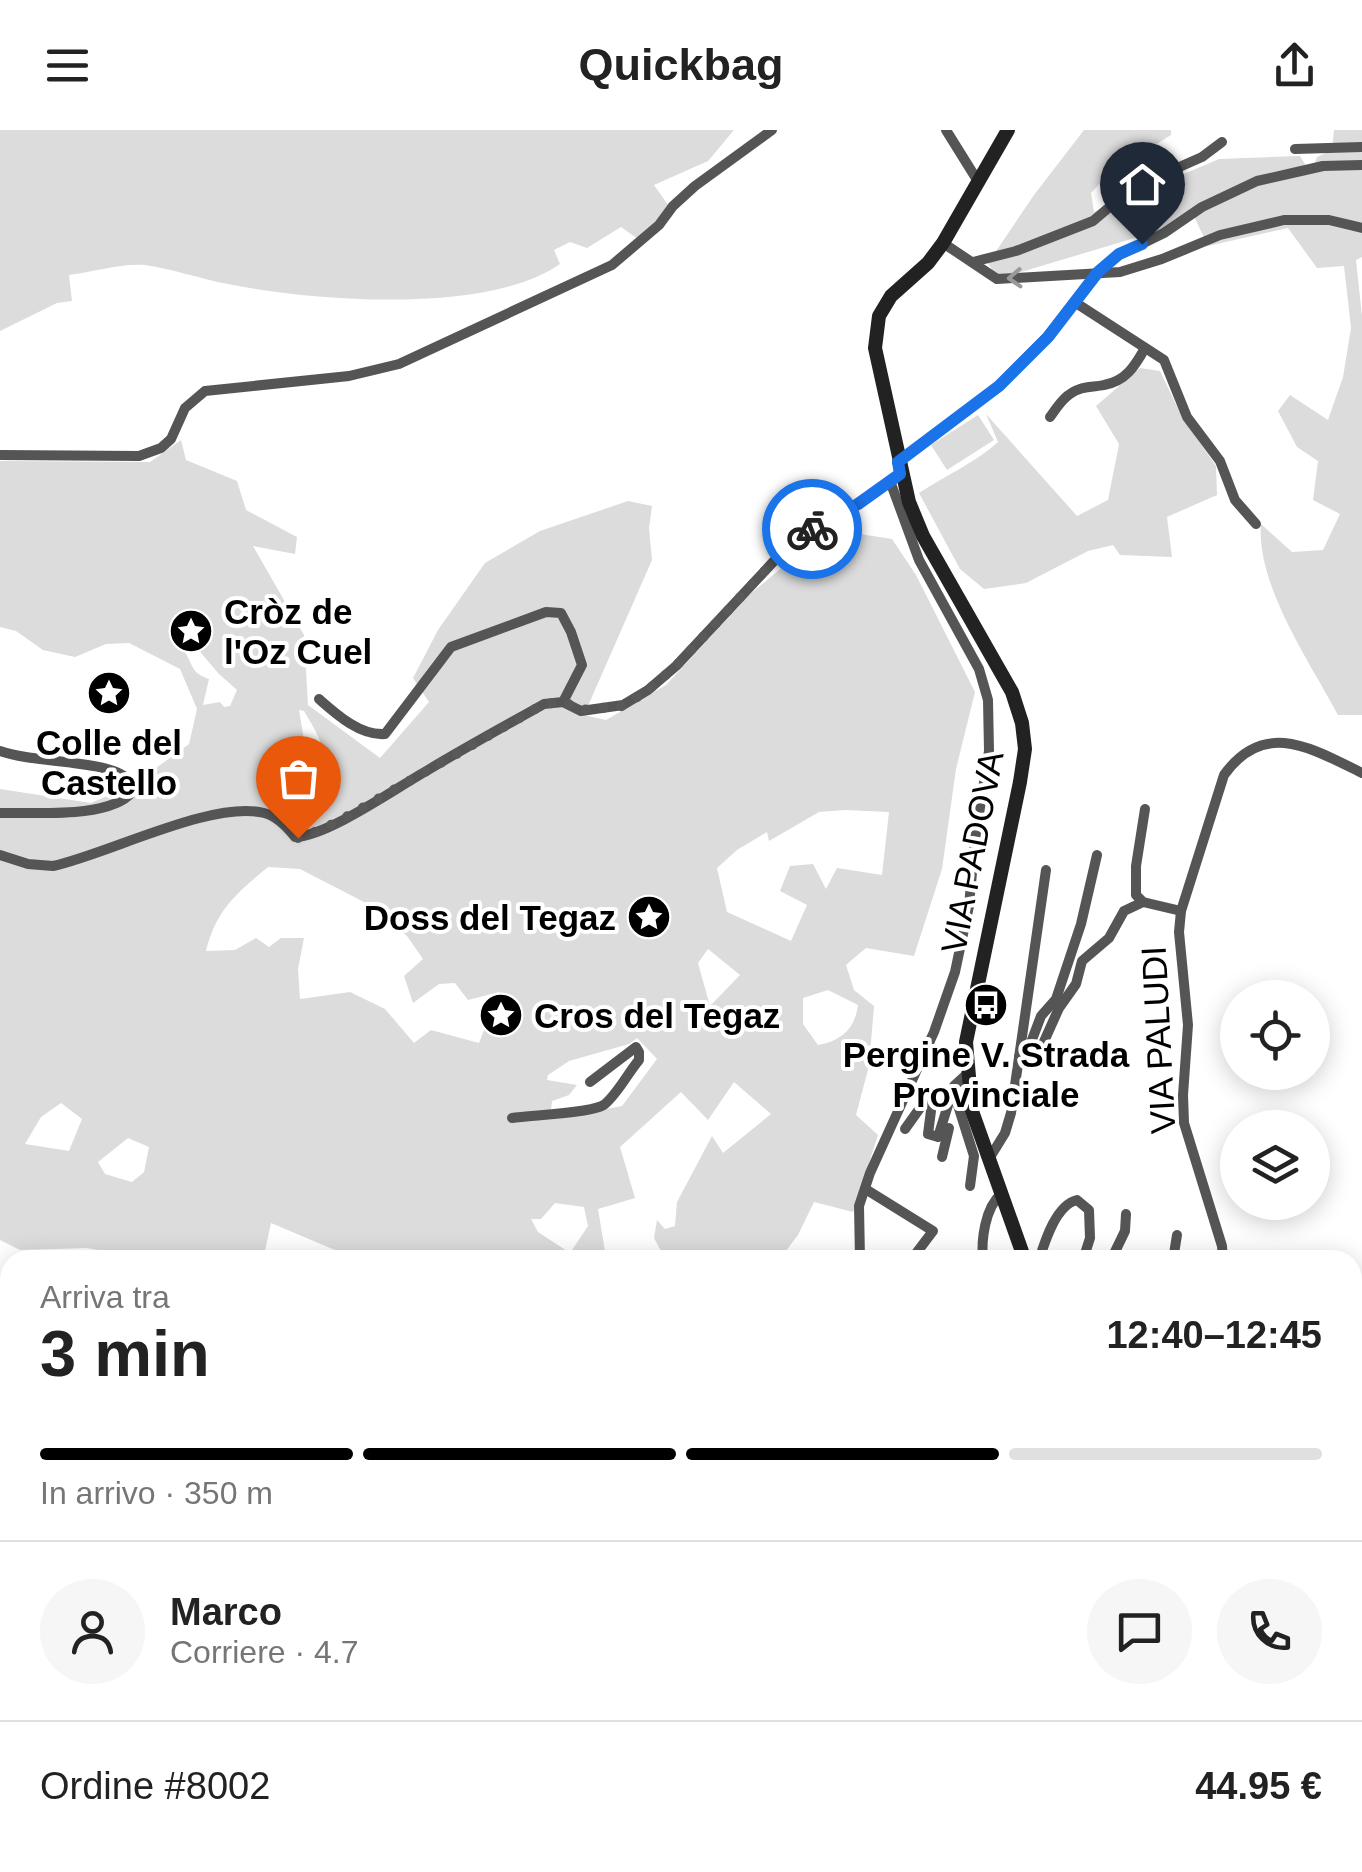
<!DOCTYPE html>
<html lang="it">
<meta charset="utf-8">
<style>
:root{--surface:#fff;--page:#f6f6f6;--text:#222;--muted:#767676;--line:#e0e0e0;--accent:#000}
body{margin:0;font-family:Helvetica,sans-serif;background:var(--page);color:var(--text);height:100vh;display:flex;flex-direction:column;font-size:38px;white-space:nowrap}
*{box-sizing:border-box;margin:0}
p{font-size:32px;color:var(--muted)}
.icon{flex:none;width:55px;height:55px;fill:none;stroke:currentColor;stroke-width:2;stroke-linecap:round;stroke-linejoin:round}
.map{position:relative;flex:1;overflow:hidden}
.side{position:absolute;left:0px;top:1120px;width:1362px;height:622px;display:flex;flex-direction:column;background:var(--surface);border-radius:30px 30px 0 0;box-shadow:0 5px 25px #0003}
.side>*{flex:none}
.controls{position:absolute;left:1220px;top:850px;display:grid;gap:20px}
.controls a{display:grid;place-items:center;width:110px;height:110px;border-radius:50%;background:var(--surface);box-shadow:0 5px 25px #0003;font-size:50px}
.pin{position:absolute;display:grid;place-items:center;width:85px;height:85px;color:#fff;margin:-102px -42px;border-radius:50% 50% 50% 0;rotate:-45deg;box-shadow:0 0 10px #0007}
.pin .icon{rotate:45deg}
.courier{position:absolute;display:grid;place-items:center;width:100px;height:100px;margin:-50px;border:8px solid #1a73e8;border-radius:50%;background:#fff;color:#222;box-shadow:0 2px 12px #0007}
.headline em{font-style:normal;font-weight:800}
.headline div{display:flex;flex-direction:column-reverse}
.headline{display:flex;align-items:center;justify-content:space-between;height:170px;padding:0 40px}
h1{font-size:65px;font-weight:800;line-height:75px}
.bar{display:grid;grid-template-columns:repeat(4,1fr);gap:15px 10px;align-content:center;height:120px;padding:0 40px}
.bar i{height:12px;border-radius:8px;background:var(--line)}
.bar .on{background:var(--accent)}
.bar p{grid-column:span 4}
.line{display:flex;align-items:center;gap:25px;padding:0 40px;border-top:2px solid var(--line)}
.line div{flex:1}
.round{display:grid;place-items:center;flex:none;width:105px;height:105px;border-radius:52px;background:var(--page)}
header{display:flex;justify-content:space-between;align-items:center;height:130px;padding:0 40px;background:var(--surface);font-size:45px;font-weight:800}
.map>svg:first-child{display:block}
</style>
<header><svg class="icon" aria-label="menu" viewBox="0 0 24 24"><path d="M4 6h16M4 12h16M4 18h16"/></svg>Quickbag<svg class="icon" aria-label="share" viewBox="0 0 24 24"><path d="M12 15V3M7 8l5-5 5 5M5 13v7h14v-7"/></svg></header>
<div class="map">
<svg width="1362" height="1742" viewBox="0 0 1362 1742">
<rect width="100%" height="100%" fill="#fff"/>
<g fill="#dcdcdc" fill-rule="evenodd">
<path d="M0,0H734L708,31L654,55L671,79L638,109L621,97L587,118L570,112L554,120L560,134C488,185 313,171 228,154C201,149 173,139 145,135C122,133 93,142 69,145L72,171L57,173L0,201Z"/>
<path d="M1084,0H1171V5L1110,43L1091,63L1094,82L1219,29L1300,26L1311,44L1317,27L1332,20L1334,0H1362V127L1356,130L1362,186V585H1338C1310,532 1256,455 1261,394L1292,422L1323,420L1340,384L1313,370L1318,331L1297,317L1278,281L1290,265L1328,290L1343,247L1351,198L1344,136L1317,138L1288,98L1208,116L1192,82L1168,98L998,149L988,133L1034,65Z"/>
<path d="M1140,238L1160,241L1182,287L1216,336L1217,365L1167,387L1172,427L1120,425L1113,415L1088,421L1026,453L984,459L960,439L919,363C946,345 975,333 998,312L986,284L1077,386L1108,370L1119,314L1096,276Z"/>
<polygon points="978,285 994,310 947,340 931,315"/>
<path d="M181,310L186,330L237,351L246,380L297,407L295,424L253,416L304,505L308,575L380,628L429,572L413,548L438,500L485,433L540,401L628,371L652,376L649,398L652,430L584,585L606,590L666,555L749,465L828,399L892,409L916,445L975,562L956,639L942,739L914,826L866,818L846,835L854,860L874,876L869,936L856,985L878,1005L853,1082L814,1072L798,1105L779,1130H650L663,1125L654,1108L657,1090L665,1099L675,1096L677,1072L712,1006L723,1023L771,984L734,952L708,990L681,962L620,1017L635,1068L598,1079L606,1127L616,1130H337L342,1123L271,1093L263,1130H152L87,1118L20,1120L0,1110V659L91,673L134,654L189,614L197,579L180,539L129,513L106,514L75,527L43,520L16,501L0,497V331L150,332ZM186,505L218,543L237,560L230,576L224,577L220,572L203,575L209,549C192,543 194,538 186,524C184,520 179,518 176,514ZM299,580L304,581C320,608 341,642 314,669ZM845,680L889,682L882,745L837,738L826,759L813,734L790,736L780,761L807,775L791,811L727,782L717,738L737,720L767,702L769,711L819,682ZM268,737L300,739L362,771L407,806L423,829L404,846L413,873L439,854L455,853L468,870L499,862L479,913L431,900L414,913L385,879L350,862L300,869L298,839L304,808H281L269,817L256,808L235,820L206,821C216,780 237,763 268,737ZM708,819L740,845L710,876L698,833ZM828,860L858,875C855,899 841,911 818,915L803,894V868ZM637,908L657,929L622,976L569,986L551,980L552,971L569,965L577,955L547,950L548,945L569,931L629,914ZM61,973L82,989L69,1021L25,1014L41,987ZM128,1008L149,1017L144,1042L132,1052L105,1044L98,1032ZM555,1073L584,1077L588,1096L570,1123L538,1102L531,1089H541Z"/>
</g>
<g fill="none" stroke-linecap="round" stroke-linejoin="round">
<g stroke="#dbdbdb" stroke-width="22">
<polyline id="highway" points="1344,1742 1362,1727"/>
</g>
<g stroke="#555" stroke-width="10">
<polyline points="946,0 979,53"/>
<polyline points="1295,19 1362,17"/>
<polyline points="943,113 997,149 1120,142 1162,129 1220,105 1284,90 1329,90 1362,98"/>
<polyline points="973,132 1016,121 1093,91 1132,58 1202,27 1222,12"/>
<polyline points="1076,173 1164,230 1187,287 1220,331 1235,370 1256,394"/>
<path d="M1050,287C1058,276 1066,263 1080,259C1087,256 1096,257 1104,255C1126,251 1135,236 1145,218"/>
<polyline points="0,325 139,326 161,318 171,309 185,278 205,261 349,246 399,234 612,135 659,95 673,76 695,56 772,0"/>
<polyline points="897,332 999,256 1047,207 1098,142 1119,125 1164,103 1202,77 1257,51 1323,36 1362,35"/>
<path d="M319,569C336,584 360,606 385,604L451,517L546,482L561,483L571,502L582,535L563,572"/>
<path d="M0,621C34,634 109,629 129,650L132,662C110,689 33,682 0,683"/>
<polyline points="1145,679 1136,736 1136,765 1143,772 1181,781"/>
<path d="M0,725L28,734L53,736C108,724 212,670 264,683C277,686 287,697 295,707C328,706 396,658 428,640C466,617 505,596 544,574L563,572L581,581L623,575L648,560L676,536L774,431L811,399L858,374L900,344"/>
<polyline points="1038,925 1059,878 1076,854 1082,831 1109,808 1124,781 1143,772"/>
<polyline points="1019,927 1030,915 1041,886 1056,869 1081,794 1097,725"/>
<polyline points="955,966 974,1026 970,1056"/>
<path d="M512,988C531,985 595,983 605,974C618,963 628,943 639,930V922L636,917L590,952"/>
<polyline points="905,999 925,971 932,973 928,1004 938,1007 954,956 967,944"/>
<polyline points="942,1027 949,998"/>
<polyline points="989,1029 1005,1003 1011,983 1046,740"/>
<polyline points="867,1060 933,1101 911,1130"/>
<polyline points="860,1130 859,1076 870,1043 934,902 955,842 969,776 975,709 989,621 988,570 979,539 919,430 890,351"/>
<path d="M983,1130C981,1110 985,1078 1001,1064"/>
<path d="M1039,1130C1045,1111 1056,1075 1077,1070L1089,1080L1090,1108L1083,1130"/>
<polyline points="1111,1130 1125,1101 1126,1084"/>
<polyline points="1173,1130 1177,1105"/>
<path d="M1223,1130L1222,1116L1184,993L1183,965L1188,895L1179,802L1181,781L1224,645C1264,589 1311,618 1362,643"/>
<polyline points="0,1175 10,1159"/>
<polyline points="0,1244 10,1256"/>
<polyline points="0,1310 10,1314"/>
<polyline points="0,1391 10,1396"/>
<polyline points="163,1732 182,1742"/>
<polyline points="593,1732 612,1742"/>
<polyline points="537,1742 542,1732"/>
<polyline points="775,1742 780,1732"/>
<polyline points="816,1742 821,1732"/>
<polyline points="1039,1742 1045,1732"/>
</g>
<g stroke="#222" stroke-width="14">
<polyline points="1008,0 943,113 928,133 891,166 879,186 875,218 909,372 923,406 1012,562 1022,593 1025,619 1020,652 966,912 972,981 1025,1130"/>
<polyline points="1352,1534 1362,1532"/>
<polyline points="0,1715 10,1723"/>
<polyline points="23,1732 36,1742"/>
<polyline points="1107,1732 1116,1742"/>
<polyline points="346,1742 368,1732"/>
</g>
<use href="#highway" stroke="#000" stroke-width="18"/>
<g stroke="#000" stroke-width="6">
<g id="rail">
<polyline points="1352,1551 1362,1549"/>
<polyline points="454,1742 470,1732"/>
</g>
</g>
<use href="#rail" stroke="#fff" stroke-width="2.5" stroke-dasharray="8" stroke-linecap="butt"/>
</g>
<defs><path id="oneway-chevron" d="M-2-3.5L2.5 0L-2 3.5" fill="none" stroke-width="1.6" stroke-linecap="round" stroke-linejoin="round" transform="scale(2.5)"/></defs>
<use stroke="#999" href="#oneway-chevron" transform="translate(1015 148) rotate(177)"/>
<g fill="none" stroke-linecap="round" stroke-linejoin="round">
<polyline stroke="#595959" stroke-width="10" stroke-dasharray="0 18" points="298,708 321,700 348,686 544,574 564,572 581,580 623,576 648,560 676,536 774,431 812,399"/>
<polyline stroke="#1a73e8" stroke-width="12" points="812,399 858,374 900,344 898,332 999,256 1048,207 1098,142 1119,124 1142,114"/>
</g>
<defs>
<g id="sight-disc" transform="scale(2.25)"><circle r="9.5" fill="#000" stroke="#fff"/><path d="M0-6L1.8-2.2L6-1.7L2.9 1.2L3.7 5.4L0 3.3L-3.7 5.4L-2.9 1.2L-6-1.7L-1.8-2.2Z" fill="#fff"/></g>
<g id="bus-disc" transform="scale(2.25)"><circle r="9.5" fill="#000" stroke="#fff"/><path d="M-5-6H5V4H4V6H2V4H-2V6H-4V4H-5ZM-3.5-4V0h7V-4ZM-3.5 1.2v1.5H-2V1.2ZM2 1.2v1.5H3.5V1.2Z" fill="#fff"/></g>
</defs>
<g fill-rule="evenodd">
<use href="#sight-disc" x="191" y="501"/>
<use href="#sight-disc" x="109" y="563"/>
<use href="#sight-disc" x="649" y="787"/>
<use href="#bus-disc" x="986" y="875"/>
<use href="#sight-disc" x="501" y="885"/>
</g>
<g text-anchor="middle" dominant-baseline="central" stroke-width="8" stroke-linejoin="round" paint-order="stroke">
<g font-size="35" font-weight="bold" fill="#000" stroke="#fff" text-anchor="start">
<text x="224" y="481">Cròz de<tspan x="224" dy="40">l'Oz Cuel</tspan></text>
<text x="109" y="612" text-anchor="middle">Colle del<tspan x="109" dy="40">Castello</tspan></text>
<text x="616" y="787" text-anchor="end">Doss del Tegaz</text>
<text x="534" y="885">Cros del Tegaz</text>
<text x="986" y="924" text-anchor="middle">Pergine V. Strada<tspan x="986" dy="40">Provinciale</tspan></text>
</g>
<g font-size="35" fill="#000" stroke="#fff">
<text transform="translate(972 722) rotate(-79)">VIA PADOVA</text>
<text transform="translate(1158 910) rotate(-93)">VIA PALUDI</text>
</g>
</g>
</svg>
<div class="controls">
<a><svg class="icon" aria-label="locate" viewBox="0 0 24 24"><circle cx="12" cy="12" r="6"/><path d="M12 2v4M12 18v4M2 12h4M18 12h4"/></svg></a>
<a><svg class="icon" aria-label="layers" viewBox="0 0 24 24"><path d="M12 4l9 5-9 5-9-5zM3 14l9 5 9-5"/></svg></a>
</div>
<div class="pin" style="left:298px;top:708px;background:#ea580c"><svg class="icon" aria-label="bag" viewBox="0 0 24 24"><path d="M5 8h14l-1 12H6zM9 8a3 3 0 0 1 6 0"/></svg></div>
<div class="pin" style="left:1142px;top:114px;background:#1f2937"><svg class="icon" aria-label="home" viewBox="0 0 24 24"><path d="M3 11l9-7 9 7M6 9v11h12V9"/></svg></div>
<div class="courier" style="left:812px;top:399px"><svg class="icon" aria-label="bike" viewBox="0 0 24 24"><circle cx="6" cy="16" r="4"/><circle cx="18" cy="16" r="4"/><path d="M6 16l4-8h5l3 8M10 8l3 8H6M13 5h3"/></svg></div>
<section class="side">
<div class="headline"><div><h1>3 min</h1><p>Arriva tra</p></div><em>12:40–12:45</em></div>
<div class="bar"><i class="on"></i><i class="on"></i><i class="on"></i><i></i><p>In arrivo · 350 m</p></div>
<div class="line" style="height:180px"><a class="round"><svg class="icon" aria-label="person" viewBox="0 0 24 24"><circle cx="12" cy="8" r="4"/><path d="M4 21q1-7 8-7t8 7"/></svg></a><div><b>Marco</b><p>Corriere · 4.7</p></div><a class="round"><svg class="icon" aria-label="chat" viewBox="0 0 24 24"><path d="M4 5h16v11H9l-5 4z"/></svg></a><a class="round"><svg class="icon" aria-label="phone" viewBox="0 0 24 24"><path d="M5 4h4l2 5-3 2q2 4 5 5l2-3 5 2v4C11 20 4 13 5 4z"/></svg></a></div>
<div class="line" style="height:130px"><div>Ordine #8002</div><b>44.95 €</b></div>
</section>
</div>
